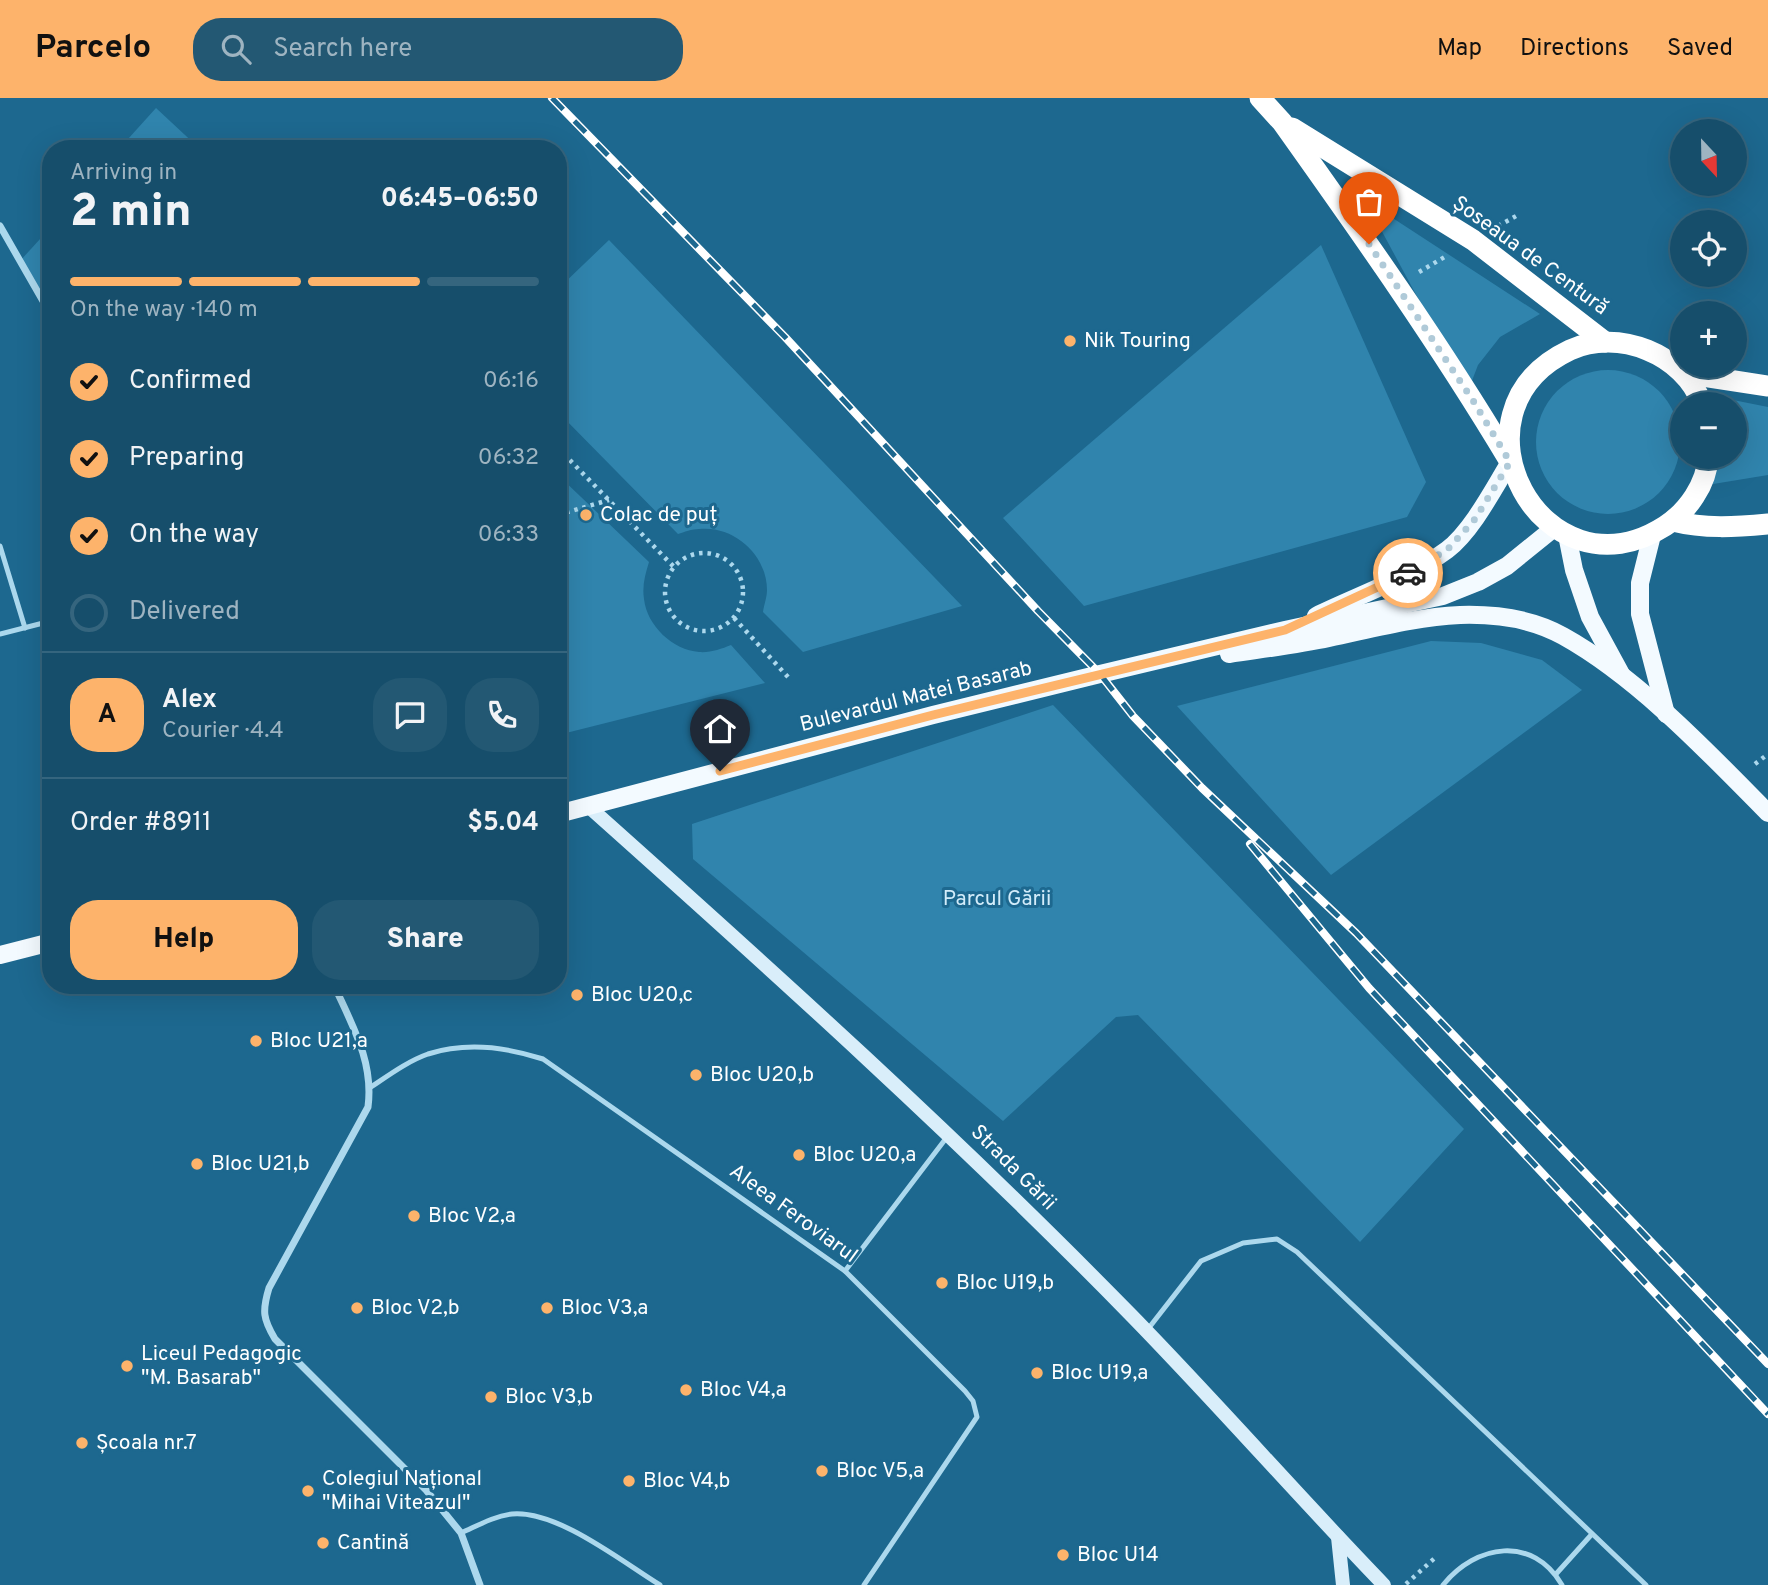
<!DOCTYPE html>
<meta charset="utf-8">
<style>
:root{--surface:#164e6b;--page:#235873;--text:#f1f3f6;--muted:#9eb4c1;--line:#35657e;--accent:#fdb36b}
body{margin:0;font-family:Overpass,sans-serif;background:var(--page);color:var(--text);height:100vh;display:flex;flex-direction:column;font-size:26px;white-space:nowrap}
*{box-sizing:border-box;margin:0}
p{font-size:23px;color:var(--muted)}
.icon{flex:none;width:38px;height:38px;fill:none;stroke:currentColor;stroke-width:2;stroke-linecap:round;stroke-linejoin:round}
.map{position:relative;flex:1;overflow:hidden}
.details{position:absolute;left:42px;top:42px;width:525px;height:854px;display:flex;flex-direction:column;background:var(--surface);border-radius:28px;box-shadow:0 7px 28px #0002,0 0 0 2px var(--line)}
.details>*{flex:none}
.needle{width:46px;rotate:158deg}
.buttons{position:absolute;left:1670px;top:21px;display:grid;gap:14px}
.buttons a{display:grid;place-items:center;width:77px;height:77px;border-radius:50%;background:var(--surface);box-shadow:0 7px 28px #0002,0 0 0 2px var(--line);font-size:35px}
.pin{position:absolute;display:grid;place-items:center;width:60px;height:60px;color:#fff;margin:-72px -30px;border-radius:50% 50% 50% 0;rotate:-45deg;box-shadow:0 0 7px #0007}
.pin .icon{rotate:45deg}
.courier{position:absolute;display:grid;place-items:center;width:70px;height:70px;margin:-35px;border:5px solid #fdb36b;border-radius:50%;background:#fff;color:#222;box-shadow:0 2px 9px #0007}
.overview em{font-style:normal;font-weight:800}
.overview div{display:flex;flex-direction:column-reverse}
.overview{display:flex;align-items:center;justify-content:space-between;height:119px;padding:0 28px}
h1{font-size:46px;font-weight:800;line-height:52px}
.bar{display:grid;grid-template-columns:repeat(4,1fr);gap:10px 7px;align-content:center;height:84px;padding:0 28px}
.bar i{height:9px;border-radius:5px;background:var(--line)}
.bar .on{background:var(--accent)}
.bar p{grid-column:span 4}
.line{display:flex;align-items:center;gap:18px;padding:0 28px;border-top:2px solid var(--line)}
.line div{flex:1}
.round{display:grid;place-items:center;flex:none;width:74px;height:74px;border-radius:28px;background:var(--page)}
ol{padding:0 28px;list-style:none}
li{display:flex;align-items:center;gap:21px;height:77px}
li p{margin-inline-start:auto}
li .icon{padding:7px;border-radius:50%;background:var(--accent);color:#111;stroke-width:4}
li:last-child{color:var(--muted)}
li i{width:38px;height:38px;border:4px solid var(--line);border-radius:50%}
.primary-button{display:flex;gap:14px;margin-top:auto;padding:14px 28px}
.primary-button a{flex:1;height:80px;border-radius:28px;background:var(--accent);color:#111;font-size:28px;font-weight:800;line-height:80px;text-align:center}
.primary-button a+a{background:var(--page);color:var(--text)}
header{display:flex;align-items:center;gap:42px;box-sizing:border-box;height:98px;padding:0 35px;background:var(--accent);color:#111}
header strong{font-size:33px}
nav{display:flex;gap:38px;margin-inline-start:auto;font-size:24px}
.search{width:490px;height:63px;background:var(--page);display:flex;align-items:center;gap:18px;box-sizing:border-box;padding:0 24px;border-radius:28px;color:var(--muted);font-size:26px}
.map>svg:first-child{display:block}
</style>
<header>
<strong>Parcelo</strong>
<div class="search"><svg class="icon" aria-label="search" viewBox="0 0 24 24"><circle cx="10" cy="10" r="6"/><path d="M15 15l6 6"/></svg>Search here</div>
<nav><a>Map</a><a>Directions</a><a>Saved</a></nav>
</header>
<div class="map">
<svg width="1768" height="1487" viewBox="0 0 1768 1487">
<rect width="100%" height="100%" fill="#1d688f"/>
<g fill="#3084ad">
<polygon points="156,10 200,51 119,51"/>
<polygon points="1365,102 1540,216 1500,239 1478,267 1468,293"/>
<polygon points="51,129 51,217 20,163"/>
<path d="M609,142L962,508L803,554L763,514C764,507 767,499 767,492C767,457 734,427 699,431C692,431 684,434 678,436L558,314V191Z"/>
<polygon points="1321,147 1426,384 1407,419 1084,508 1003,420"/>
<circle cx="1608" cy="344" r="72"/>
<polygon points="1698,295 1768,309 1768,377 1701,388 1709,359 1734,359 1734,306 1703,306"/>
<path d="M558,377L649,464C645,477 642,488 644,501C647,528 673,552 699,554C710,555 721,551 731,547L765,585L558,637Z"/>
<polygon points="1431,543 1481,545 1542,562 1582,592 1331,777 1177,608"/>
<polygon points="1053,607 1464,1031 1360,1144 1138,917 1116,919 1003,1023 693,761 692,726"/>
</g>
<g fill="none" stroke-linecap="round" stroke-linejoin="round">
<g stroke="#acd8ed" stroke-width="4.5" stroke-dasharray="3.5 5" stroke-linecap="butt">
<polyline points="1498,128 1518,117"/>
<polyline points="1419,174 1448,157"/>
<polyline points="558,350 674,469"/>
<polyline points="558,417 609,402"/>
<circle cx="704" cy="494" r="39"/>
<polyline points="734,520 788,579"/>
<polyline points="1755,666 1768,656"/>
<polyline points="1406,1486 1437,1458"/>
</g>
<g stroke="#acd8ed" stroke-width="5">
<polyline points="0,448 25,530"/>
<polyline points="0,536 51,523"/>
<path d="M371,989C389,977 408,963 428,956C466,944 506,949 543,961L845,1173L965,1293L973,1303L977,1319L864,1487"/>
<polyline points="845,1173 947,1039"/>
<polyline points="1148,1231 1201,1163 1243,1145 1277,1141 1297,1154 1646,1487"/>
<path d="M461,1435C477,1428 494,1418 512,1416C557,1412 621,1463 660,1487"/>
<polyline points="1556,1476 1592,1436"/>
<path d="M1443,1487C1476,1446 1533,1437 1562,1487"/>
</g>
<g stroke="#acd8ed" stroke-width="7">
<polyline points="0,128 51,217"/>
<path d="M334,887C352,927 374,964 368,1009L269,1190C262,1213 263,1221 275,1241L426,1392L461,1435L480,1487"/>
</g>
<g stroke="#d9eefa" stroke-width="14">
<path d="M588,708C773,873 958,1040 1131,1217C1217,1305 1298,1398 1384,1487"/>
<polyline points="1338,1439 1343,1487"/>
</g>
<g stroke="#f3faff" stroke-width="18">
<polyline points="1567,437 1574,472 1590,519 1621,576"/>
<polyline points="1652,437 1640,485 1640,516 1666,616"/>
<path d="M1316,518C1359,497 1409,480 1447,452C1472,433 1494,390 1510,364"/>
<path d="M1229,556C1262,551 1296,547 1329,540C1372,531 1416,519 1460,517C1494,516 1533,521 1563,538C1637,579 1708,654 1768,715"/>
<polyline points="558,716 933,617 1100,576 1285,532 1443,498 1478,484 1507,468 1554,430"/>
<polyline points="0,857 51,844"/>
</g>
<g stroke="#fff" stroke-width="21">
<path d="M1260,0L1282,24C1361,135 1439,245 1509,362"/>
<polyline points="1292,30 1473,142 1605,244"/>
<polyline points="1683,275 1768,288"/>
<path d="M1702,306C1684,256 1618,230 1570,252C1439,314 1543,506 1665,428C1687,414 1707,386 1708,359"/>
<path d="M1673,423C1705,431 1735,429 1768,426"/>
</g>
<g stroke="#fff" stroke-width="8">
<g id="rail">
<polyline points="552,0 785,239 1038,513 1100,576 1133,618 1202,690 1356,835 1768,1266"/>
<polyline points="1250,746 1369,890 1768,1316"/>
</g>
</g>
<use href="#rail" stroke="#1d688f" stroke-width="5" stroke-dasharray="16" stroke-linecap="butt"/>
</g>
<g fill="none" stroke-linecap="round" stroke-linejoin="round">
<polyline stroke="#b0cad8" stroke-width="7" stroke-dasharray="0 12.6" points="1369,146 1474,304 1510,364 1475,421 1448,451 1408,475"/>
<polyline stroke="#fdb36b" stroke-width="9" points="720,673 933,617 1285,532 1408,475"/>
</g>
<g fill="#fdb36b" stroke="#1d688f" stroke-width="2.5">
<circle cx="1070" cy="243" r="7"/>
<circle cx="586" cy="417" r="7"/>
<circle cx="577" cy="897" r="7"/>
<circle cx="256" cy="943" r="7"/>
<circle cx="696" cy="977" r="7"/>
<circle cx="799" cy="1057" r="7"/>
<circle cx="197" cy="1066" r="7"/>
<circle cx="414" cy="1118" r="7"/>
<circle cx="942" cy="1185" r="7"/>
<circle cx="357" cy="1210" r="7"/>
<circle cx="547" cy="1210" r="7"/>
<circle cx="127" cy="1268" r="7"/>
<circle cx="1037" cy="1275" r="7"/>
<circle cx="686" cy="1292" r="7"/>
<circle cx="491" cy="1299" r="7"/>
<circle cx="82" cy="1345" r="7"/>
<circle cx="822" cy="1373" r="7"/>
<circle cx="629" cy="1383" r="7"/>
<circle cx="308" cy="1393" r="7"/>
<circle cx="323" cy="1445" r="7"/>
<circle cx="1063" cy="1457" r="7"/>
</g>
<g text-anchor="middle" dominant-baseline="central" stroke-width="6" stroke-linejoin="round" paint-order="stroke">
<g font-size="21" fill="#fff" stroke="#1d688f">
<text transform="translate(1530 158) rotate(36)">Șoseaua de Centură</text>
<text transform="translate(916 599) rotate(-14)">Bulevardul Matei Basarab</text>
<text transform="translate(1013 1070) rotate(45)">Strada Gării</text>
<text transform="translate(793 1116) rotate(36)">Aleea Feroviarul</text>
</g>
<g font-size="21" fill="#fff" stroke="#1d688f" text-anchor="start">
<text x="1084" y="243">Nik Touring</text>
<text x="600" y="417">Colac de puț</text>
<text x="591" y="897">Bloc U20,c</text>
<text x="270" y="943">Bloc U21,a</text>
<text x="710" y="977">Bloc U20,b</text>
<text x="813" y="1057">Bloc U20,a</text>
<text x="211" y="1066">Bloc U21,b</text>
<text x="428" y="1118">Bloc V2,a</text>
<text x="956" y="1185">Bloc U19,b</text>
<text x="371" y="1210">Bloc V2,b</text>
<text x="561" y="1210">Bloc V3,a</text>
<text x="141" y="1256">Liceul Pedagogic<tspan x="141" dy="24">"M. Basarab"</tspan></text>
<text x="1051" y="1275">Bloc U19,a</text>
<text x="700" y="1292">Bloc V4,a</text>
<text x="505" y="1299">Bloc V3,b</text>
<text x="96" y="1345">Școala nr.7</text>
<text x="836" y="1373">Bloc V5,a</text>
<text x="322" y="1381">Colegiul Național<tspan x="322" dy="24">"Mihai Viteazul"</tspan></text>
<text x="643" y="1383">Bloc V4,b</text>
<text x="337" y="1445">Cantină</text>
<text x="1077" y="1457">Bloc U14</text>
</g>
<g font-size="21" fill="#d2ecfa" stroke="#1d688f">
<text x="997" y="801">Parcul Gării</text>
</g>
</g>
</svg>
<div class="buttons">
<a><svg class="needle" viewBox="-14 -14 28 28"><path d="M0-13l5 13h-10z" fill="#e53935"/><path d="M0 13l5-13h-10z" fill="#9eb4c1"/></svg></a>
<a><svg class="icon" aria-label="locate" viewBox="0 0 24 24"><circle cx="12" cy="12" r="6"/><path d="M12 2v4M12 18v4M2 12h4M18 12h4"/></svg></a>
<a>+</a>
<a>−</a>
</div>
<div class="pin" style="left:1369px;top:146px;background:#ea580c"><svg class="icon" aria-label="bag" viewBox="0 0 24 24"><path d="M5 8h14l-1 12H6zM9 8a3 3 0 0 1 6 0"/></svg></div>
<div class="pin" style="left:720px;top:673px;background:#1f2937"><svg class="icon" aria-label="home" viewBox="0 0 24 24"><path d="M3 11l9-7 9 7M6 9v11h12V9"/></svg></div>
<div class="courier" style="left:1408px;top:475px"><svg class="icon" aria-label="car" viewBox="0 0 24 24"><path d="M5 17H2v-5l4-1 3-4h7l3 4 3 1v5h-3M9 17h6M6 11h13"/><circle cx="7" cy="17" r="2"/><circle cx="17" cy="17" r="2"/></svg></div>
<section class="details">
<div class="overview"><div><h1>2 min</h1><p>Arriving in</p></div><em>06:45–06:50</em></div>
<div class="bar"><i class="on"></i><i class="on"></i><i class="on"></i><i></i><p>On the way · 140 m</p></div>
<ol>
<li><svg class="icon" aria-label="check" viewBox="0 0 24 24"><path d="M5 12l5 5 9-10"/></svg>Confirmed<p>06:16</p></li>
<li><svg class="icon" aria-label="check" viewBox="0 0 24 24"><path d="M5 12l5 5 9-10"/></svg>Preparing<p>06:32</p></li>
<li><svg class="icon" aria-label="check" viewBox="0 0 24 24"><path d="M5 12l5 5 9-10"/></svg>On the way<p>06:33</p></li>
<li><i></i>Delivered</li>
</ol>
<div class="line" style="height:126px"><b class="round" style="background:var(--accent);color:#111">A</b><div><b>Alex</b><p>Courier · 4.4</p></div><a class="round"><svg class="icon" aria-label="chat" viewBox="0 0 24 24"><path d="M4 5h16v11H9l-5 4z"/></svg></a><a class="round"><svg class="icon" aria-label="phone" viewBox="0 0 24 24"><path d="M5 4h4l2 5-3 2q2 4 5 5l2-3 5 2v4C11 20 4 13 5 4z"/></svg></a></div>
<div class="line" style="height:91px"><div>Order #8911</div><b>$5.04</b></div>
<div class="primary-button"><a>Help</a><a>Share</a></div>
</section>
</div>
